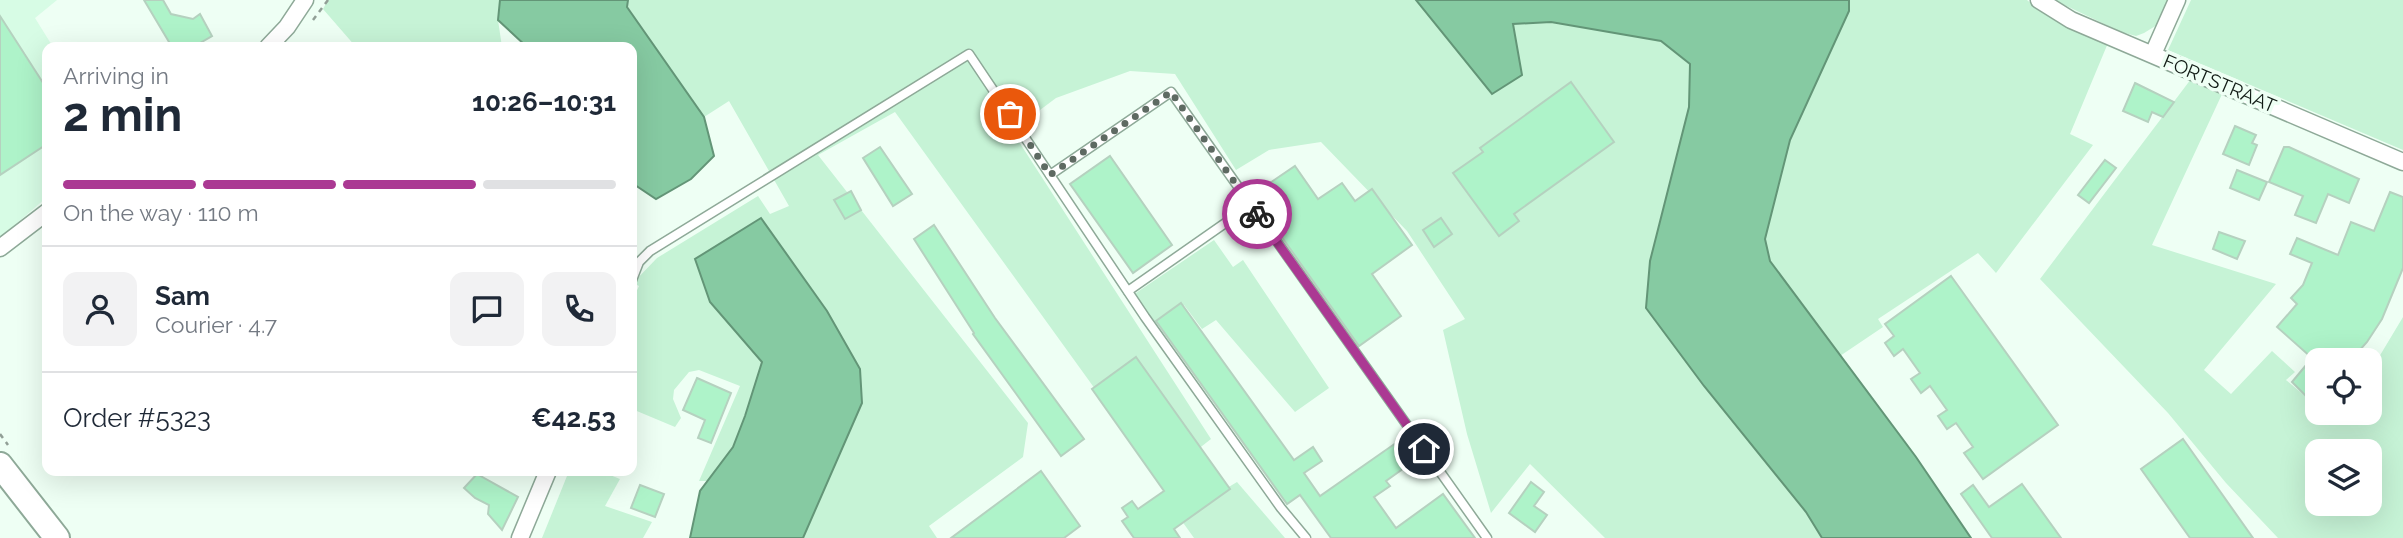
<!DOCTYPE html>
<meta charset="utf-8">
<style>
:root{--surface:#fff;--page:#f2f2f3;--text:#1f2937;--muted:#747a83;--line:#e0e1e3;--accent:#ab3993}
body{margin:0;font-family:Raleway,sans-serif;background:var(--page);color:var(--text);height:100vh;display:flex;flex-direction:column;font-size:26px;white-space:nowrap}
*{box-sizing:border-box;margin:0}
p{font-size:23px;color:var(--muted)}
.icon{flex:none;width:38px;height:38px;fill:none;stroke:currentColor;stroke-width:2;stroke-linecap:round;stroke-linejoin:round}
.map{position:relative;flex:1;overflow:hidden}
.sheet{position:absolute;left:42px;top:42px;width:595px;height:434px;display:flex;flex-direction:column;background:var(--surface);border-radius:14px;box-shadow:0 7px 28px #0002}
.sheet>*{flex:none}
.controls{position:absolute;left:2305px;top:348px;display:grid;gap:14px}
.controls a{display:grid;place-items:center;width:77px;height:77px;border-radius:14px;background:var(--surface);box-shadow:0 7px 28px #0002;font-size:35px}
.pin{position:absolute;display:grid;place-items:center;width:60px;height:60px;color:#fff;margin:-30px;border:4px solid #fff;border-radius:50%;box-shadow:0 2px 7px #0007}
.courier{position:absolute;display:grid;place-items:center;width:70px;height:70px;margin:-35px;border:5px solid #ab3993;border-radius:50%;background:#fff;color:#222;box-shadow:0 2px 9px #0007}
.summary em{font-style:normal;font-weight:700}
.summary div{display:flex;flex-direction:column-reverse}
.summary{display:flex;align-items:center;justify-content:space-between;height:119px;padding:0 21px}
h1{font-size:46px;font-weight:700;line-height:52px}
.bar{display:grid;grid-template-columns:repeat(4,1fr);gap:10px 7px;align-content:center;height:84px;padding:0 21px}
.bar i{height:9px;border-radius:5px;background:var(--line)}
.bar .selected{background:var(--accent)}
.bar p{grid-column:span 4}
.line{display:flex;align-items:center;gap:18px;padding:0 21px;border-top:2px solid var(--line)}
.line div{flex:1}
.round{display:grid;place-items:center;flex:none;width:74px;height:74px;border-radius:14px;background:var(--page)}
.map>svg:first-child{display:block}
</style>
<div class="map">
<svg width="2403" height="538" viewBox="0 0 2403 538">
<rect width="100%" height="100%" fill="#eefff4"/>
<polygon fill="#d7fce5" points="0,0 57,0 35,18 53,47 47,47 47,197 0,238"/>
<g fill="#c6f3d6" fill-rule="evenodd">
<polygon points="328,0 500,0 498,20 502,47 356,47 323,9"/>
<polygon points="628,0 1416,0 1492,94 1513,24 1551,22 1661,41 1690,65 1689,107 1650,261 1704,386 1806,512 1822,538 1605,538 1530,464 1491,513 1467,434 1443,330 1465,319 1407,231 1321,142 1269,150 1236,170 1175,74 1130,71 1056,98 1012,131 1211,439 1160,479 895,112 818,155 1028,423 1023,457 929,526 937,538 803,538 817,503 860,369 827,311 761,218 695,259 710,302 762,362 745,416 733,447 708,481 699,481 740,386 699,370 689,372 674,390 673,399 681,418 675,427 632,409 632,301 639,286 633,283 657,258 758,196 770,214 789,206 729,101 704,117 627,6"/>
<polygon points="1849,0 2027,0 2039,10 2108,43 2070,134 2093,145 1996,273 1978,253 1878,319 1883,327 1840,356 1770,261 1765,239 1790,140 1849,11"/>
<polygon points="2054,0 2168,0 2157,25 2144,33 2136,36 2121,32"/>
<polygon points="2191,0 2403,0 2403,150 2168,50"/>
<path d="M2191,79L2223,92L2152,245L2276,284L2204,370L2231,394L2272,351L2295,372L2286,380L2317,406V413H2325L2338,424L2345,413H2370V372L2403,317V538H2278L2226,483L2168,413L2040,279ZM2317,452H2370V504H2317Z"/>
<polygon points="1214,240 1233,267 1243,260 1329,388 1295,412 1216,320 1202,329 1184,305 1157,324 1133,295"/>
<polygon points="569,471 600,471 620,479 605,506 652,522 643,538 542,538"/>
<polygon points="1237,482 1285,538 1194,538 1179,517"/>
</g>
<g fill="#86caa2" stroke="#639577" stroke-width="2">
<polygon points="500,0 628,0 627,7 704,117 714,156 691,179 656,199 632,183 632,47 527,47 498,20"/>
<polygon points="1416,0 1849,0 1849,11 1790,140 1765,239 1770,261 1916,457 1971,538 1822,538 1806,512 1704,386 1646,308 1650,261 1689,107 1690,64 1661,41 1551,22 1513,24 1522,75 1492,94"/>
<polygon points="761,218 827,311 860,369 862,403 803,538 690,538 700,491 733,447 745,416 762,362 710,302 695,259"/>
</g>
<g fill="#aef3c9" stroke="#b5d1bf" stroke-width="2">
<polygon points="144,0 163,0 171,14 193,19 200,14 212,36 193,47 172,47"/>
<polygon points="0,16 47,89 47,144 0,175"/>
<polygon points="1571,82 1614,142 1514,214 1519,221 1499,236 1453,173 1483,152 1480,148"/>
<polygon points="2135,83 2174,102 2163,117 2152,112 2148,122 2123,111"/>
<polygon points="2235,126 2256,135 2252,143 2257,145 2249,165 2223,154"/>
<polygon points="880,147 912,194 893,206 863,158"/>
<polygon points="2284,147 2289,147 2359,179 2349,203 2328,194 2316,223 2295,215 2303,196 2269,182"/>
<polygon points="1110,156 1172,245 1133,273 1070,184"/>
<polygon points="2105,160 2116,168 2089,203 2078,195"/>
<polygon points="1295,166 1318,199 1342,183 1355,201 1372,189 1412,245 1372,274 1401,316 1359,346 1252,195"/>
<polygon points="2237,170 2267,182 2259,200 2230,188"/>
<polygon points="851,191 861,210 845,219 834,200"/>
<polygon points="2390,192 2403,197 2403,268 2382,319 2367,342 2351,360 2317,360 2317,384 2306,396 2292,382 2312,358 2277,327 2297,304 2291,298 2303,285 2312,263 2290,254 2297,238 2338,255 2351,222 2374,231"/>
<polygon points="1441,218 1452,234 1434,247 1423,230"/>
<polygon points="934,225 995,318 1084,439 1061,456 973,334 974,333 914,239"/>
<polygon points="2219,232 2245,241 2237,259 2213,249"/>
<polygon points="1951,276 2058,425 1983,479 1964,453 1973,447 1956,423 1947,429 1938,416 1947,410 1930,386 1921,393 1911,379 1920,373 1903,349 1894,356 1885,343 1894,336 1885,324"/>
<polygon points="1181,303 1294,460 1313,447 1322,461 1304,473 1320,496 1403,438 1418,458 1386,481 1390,486 1374,497 1396,528 1443,494 1475,538 1331,538 1300,495 1287,504 1156,321"/>
<polygon points="1136,357 1230,489 1174,529 1180,538 1134,538 1122,521 1128,517 1122,508 1132,501 1138,509 1164,491 1092,389"/>
<polygon points="697,378 731,393 711,443 698,438 705,420 683,410"/>
<polygon points="2183,439 2253,538 2190,538 2141,469"/>
<polygon points="1041,471 1080,526 1064,538 951,538"/>
<polygon points="477,474 518,497 502,530 488,514 489,505 475,498 464,488"/>
<polygon points="1531,482 1544,492 1534,506 1547,515 1535,532 1509,513"/>
<polygon points="2022,484 2061,538 1992,538 1961,494 1973,485 1989,507"/>
<polygon points="640,485 664,494 655,517 631,508"/>
</g>
<g fill="none" stroke-linecap="round" stroke-linejoin="round">
<g stroke="#8ea998" stroke-width="11">
<g id="lane">
<polyline points="1050,175 1171,92 1487,538"/>
<polyline points="632,280 639,262 650,251 969,54 1145,317 1281,508 1306,538"/>
<polyline points="1128,291 1251,205"/>
</g>
</g>
<g stroke="#8ea998" stroke-width="19">
<g id="street">
<polyline points="2039,0 2071,20 2403,162"/>
<polyline points="268,47 287,27 305,0"/>
<polyline points="2153,54 2177,0"/>
<polyline points="0,248 47,212"/>
<polyline points="520,538 548,471"/>
</g>
</g>
<g stroke="#8ea998" stroke-width="28">
<polyline id="primary" points="0,465 57,538"/>
</g>
<g stroke="#919f96" stroke-width="2.5" stroke-dasharray="5 5" stroke-linecap="butt">
<polyline points="313,20 328,0"/>
<polyline points="0,434 8,445"/>
</g>
<use href="#lane" stroke="#fff" stroke-width="8"/>
<use href="#street" stroke="#fff" stroke-width="16"/>
<use href="#primary" stroke="#fff" stroke-width="24"/>
</g>
<g fill="none" stroke-linecap="round" stroke-linejoin="round">
<polyline stroke="#5e6a62" stroke-width="7" stroke-dasharray="0 12.6" points="1010,114 1050,175 1171,92 1257,214"/>
<polyline stroke="#ab3993" stroke-width="9" points="1257,214 1424,449"/>
</g>
<g text-anchor="middle" dominant-baseline="central" stroke-width="7" stroke-linejoin="round" paint-order="stroke">
<g font-size="19" fill="#101a14" stroke="#eefff4">
<text transform="translate(2220 83) rotate(23)">FORTSTRAAT</text>
</g>
</g>
</svg>
<div class="controls">
<a><svg class="icon" aria-label="locate" viewBox="0 0 24 24"><circle cx="12" cy="12" r="6"/><path d="M12 2v4M12 18v4M2 12h4M18 12h4"/></svg></a>
<a><svg class="icon" aria-label="layers" viewBox="0 0 24 24"><path d="M12 4l9 5-9 5-9-5zM3 14l9 5 9-5"/></svg></a>
</div>
<div class="pin" style="left:1010px;top:114px;background:#ea580c"><svg class="icon" aria-label="bag" viewBox="0 0 24 24"><path d="M5 8h14l-1 12H6zM9 8a3 3 0 0 1 6 0"/></svg></div>
<div class="pin" style="left:1424px;top:449px;background:#1f2937"><svg class="icon" aria-label="home" viewBox="0 0 24 24"><path d="M3 11l9-7 9 7M6 9v11h12V9"/></svg></div>
<div class="courier" style="left:1257px;top:214px"><svg class="icon" aria-label="bike" viewBox="0 0 24 24"><circle cx="6" cy="16" r="4"/><circle cx="18" cy="16" r="4"/><path d="M6 16l4-8h5l3 8M10 8l3 8H6M13 5h3"/></svg></div>
<section class="sheet">
<div class="summary"><div><h1>2 min</h1><p>Arriving in</p></div><em>10:26–10:31</em></div>
<div class="bar"><i class="selected"></i><i class="selected"></i><i class="selected"></i><i></i><p>On the way · 110 m</p></div>
<div class="line" style="height:126px"><a class="round"><svg class="icon" aria-label="person" viewBox="0 0 24 24"><circle cx="12" cy="8" r="4"/><path d="M4 21q1-7 8-7t8 7"/></svg></a><div><b>Sam</b><p>Courier · 4.7</p></div><a class="round"><svg class="icon" aria-label="chat" viewBox="0 0 24 24"><path d="M4 5h16v11H9l-5 4z"/></svg></a><a class="round"><svg class="icon" aria-label="phone" viewBox="0 0 24 24"><path d="M5 4h4l2 5-3 2q2 4 5 5l2-3 5 2v4C11 20 4 13 5 4z"/></svg></a></div>
<div class="line" style="height:91px"><div>Order #5323</div><b>€42.53</b></div>
</section>
</div>
